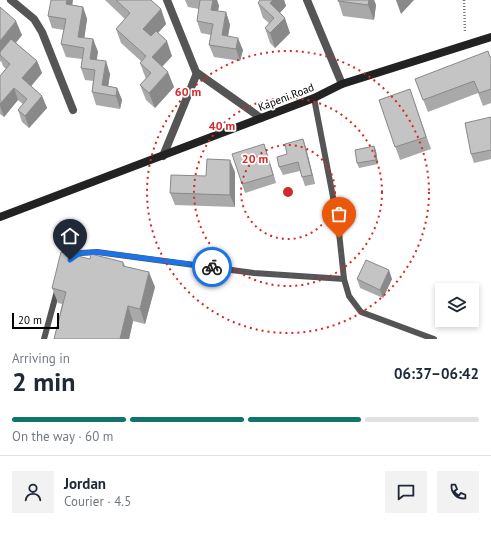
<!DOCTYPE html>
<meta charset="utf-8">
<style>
:root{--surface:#fff;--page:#f2f2f3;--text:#1f2937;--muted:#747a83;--line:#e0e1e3;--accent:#0f766e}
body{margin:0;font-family:"PT Sans",sans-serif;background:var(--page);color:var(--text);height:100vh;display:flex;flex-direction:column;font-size:15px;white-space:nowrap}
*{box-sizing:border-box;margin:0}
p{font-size:13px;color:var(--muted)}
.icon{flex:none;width:22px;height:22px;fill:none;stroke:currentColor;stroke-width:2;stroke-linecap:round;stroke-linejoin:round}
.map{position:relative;height:339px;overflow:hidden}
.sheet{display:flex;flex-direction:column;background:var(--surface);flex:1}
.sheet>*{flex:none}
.tools{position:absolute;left:435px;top:283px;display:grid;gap:8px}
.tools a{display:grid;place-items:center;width:44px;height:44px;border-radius:0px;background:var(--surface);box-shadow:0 2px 6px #0003;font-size:20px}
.scale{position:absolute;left:12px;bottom:10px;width:47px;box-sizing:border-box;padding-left:4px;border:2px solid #000;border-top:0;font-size:11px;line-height:14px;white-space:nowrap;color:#000;-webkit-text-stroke:3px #fff;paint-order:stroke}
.pin{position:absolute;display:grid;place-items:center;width:34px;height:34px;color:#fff;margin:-41px -17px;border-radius:50% 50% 50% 0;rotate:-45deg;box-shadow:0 0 4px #0007}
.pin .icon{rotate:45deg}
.courier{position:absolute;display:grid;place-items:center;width:40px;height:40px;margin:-20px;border:3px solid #1a73e8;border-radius:50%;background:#fff;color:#222;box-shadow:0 1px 5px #0007}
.headline em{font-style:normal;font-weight:600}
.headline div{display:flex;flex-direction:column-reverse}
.headline{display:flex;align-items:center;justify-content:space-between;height:68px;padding:0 12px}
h1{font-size:26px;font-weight:600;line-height:30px}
.bar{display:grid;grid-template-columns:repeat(4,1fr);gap:6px 4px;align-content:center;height:48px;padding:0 12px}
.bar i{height:5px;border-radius:3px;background:var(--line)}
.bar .selected{background:var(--accent)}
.bar p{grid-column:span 4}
.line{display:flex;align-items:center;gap:10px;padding:0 12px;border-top:1px solid var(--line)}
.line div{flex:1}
.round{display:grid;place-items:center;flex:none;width:42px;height:42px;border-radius:0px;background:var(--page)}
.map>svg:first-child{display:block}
</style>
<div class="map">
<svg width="491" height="339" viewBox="0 0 491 339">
<rect width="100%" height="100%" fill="#fff"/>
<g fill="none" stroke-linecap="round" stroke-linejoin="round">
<polyline stroke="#777" stroke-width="2.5" stroke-dasharray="1 2" stroke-linecap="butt" points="464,0 465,33"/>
<g stroke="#555" stroke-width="6">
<polyline points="314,98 338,223 344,279 349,296 361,312 434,339"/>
<polyline points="71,259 81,253 97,252 254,273 344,279"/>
<polyline points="44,339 57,291"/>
</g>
<g stroke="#555" stroke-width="8">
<polyline points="11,0 34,19 42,32 73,110"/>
<polyline points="167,0 196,72 261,118"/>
<polyline points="307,0 342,84"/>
<polyline points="163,156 197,73"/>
</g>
<polyline stroke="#222" stroke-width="8" points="0,217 314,98 342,84 491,37"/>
</g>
<g fill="#a9a9a9">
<polygon points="105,0 151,0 161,9 166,24 158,33 172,56 162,67 174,87 155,108 146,100 140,85 146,79 140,63 142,62 121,43 116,29 125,19"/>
<polygon points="185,0 217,0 219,6 218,11 226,12 230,25 228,36 243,50 240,61 214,57 209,45 211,35 201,33 197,21 199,9 188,7"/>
<polygon points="260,0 284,0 286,6 280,13 290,33 275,48 270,43 265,28 269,23 263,18 258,3"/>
<polygon points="335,0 374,0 376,5 374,20 343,16 338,0"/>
<polygon points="73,5 83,7 87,19 84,38 93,39 98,52 96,60 110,74 108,86 117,88 122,100 120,109 96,105 92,92 93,81 85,80 81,68 82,59 66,57 61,44 64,30 52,28 48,16"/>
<polygon points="0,7 22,35 16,43 37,61 42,73 31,86 42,96 47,108 29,128 22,122 18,110 23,104 18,100 4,117 0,114 0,76 6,69 3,66 1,61 0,62"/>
<polygon points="490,57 491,57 491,103 483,106 478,93 428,112 415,79"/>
<polygon points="410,89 431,149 400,160 379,100"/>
<polygon points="491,117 491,159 474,163 471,154"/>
<polygon points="303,139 306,148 315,184 305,186 300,171 283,175 279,167 287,154"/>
<polygon points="264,144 276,183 245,193 242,184"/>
<polygon points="374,146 376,151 378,164 359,168 357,163"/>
<polygon points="235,172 235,207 175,205 170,193 206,176"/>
<polygon points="123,262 125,266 155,287 145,324 133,321 129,339 54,339 62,304 58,303 52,288"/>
<polygon points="357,279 392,279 383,298 360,288"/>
</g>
<g fill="#898989">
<polygon points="67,0 73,0 71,16 66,4"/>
<polygon points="213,0 217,0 219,6 215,22 211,10"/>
<polygon points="273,0 284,0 286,6 275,18 270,3"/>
<polygon points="369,0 374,0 376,5 374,20 368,5"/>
<polygon points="396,0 414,0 401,14"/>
<polygon points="83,7 87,19 83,48 78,37"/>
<polygon points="161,9 166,24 149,43 143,29"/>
<polygon points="226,12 230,25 226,47 222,35"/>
<polygon points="285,18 290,33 275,48 270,33"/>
<polygon points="16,21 22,35 3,58 0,55 0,41"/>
<polygon points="238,38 243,50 240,61 236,49"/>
<polygon points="93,39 98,52 95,71 90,59"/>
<polygon points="167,41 172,56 157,72 152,57"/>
<polygon points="37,61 42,73 27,91 22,78"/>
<polygon points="106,61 110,74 107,95 102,85"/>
<polygon points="168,72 174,87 155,108 149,93"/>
<polygon points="14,88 18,100 4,117 0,106 0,104"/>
<polygon points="117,88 122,100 120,109 116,96"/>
<polygon points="42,96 47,108 29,128 25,116"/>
<polygon points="303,139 306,148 315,184 312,175"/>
<polygon points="264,144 267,153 276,183 273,175"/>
<polygon points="374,146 376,151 378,164 376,160"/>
<polygon points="230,160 235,172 235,207 230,195"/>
<polygon points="389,270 392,279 383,298 380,290"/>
<polygon points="149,272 155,287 145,324 140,309"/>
<polygon points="128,306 133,321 129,339 120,339"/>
</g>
<g fill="#c4c4c4" stroke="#898989">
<polygon points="51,0 67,0 66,4 83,7 78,37 93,39 90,59 106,61 102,85 117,88 116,96 92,92 95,70 81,68 84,48 61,44 66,19 48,16"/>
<polygon points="116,0 151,0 161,9 143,29 151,36 156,31 167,41 152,57 168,72 149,93 140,85 151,73 140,63 146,56 116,29 130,13"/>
<polygon points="200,0 213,0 211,10 226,12 222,35 238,38 236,49 209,45 213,24 197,21"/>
<polygon points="260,0 273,0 270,3 285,18 270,33 265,28 274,18 258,3"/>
<polygon points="338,0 369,0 368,5 338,1"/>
<polygon points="0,7 16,21 0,41"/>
<polygon points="11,39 37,61 22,78 42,96 25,116 18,110 27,99 14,88 0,104 0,76 10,64 0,55 0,52"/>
<polygon points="488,51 490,57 491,57 491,89 479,93 474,81 423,100 415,79"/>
<polygon points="410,89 426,137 395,147 379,100"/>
<polygon points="491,117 491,150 471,154 465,123"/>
<polygon points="303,139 312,175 302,177 298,162 279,167 277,157 287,154 285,144"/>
<polygon points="264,144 273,175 242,184 232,154"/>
<polygon points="374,146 376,160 357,163 355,150"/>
<polygon points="207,159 230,160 230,195 170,193 171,175 206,176"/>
<polygon points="61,252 90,259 91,254 123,262 123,266 149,272 140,309 128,306 120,339 54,339 66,292 52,288"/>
<polygon points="366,260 389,270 380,290 357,279"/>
</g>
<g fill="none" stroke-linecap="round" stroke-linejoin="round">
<polyline stroke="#595959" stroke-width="4" stroke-dasharray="0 7.2" points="212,267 254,273 344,279 339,238"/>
<polyline stroke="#1a73e8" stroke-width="5" points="70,260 80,253 97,252 212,267"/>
</g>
<g fill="none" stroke="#d62828" stroke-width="2" stroke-dasharray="2 4">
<circle cx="288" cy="192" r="47"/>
<circle cx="288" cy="192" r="94"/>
<circle cx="288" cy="192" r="141"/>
</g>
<g text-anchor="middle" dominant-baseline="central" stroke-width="3.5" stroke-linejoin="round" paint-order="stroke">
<g font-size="11" fill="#000" stroke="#fff">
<text transform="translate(286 97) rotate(-21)">Kapeni Road</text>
</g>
</g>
<circle cx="288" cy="192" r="6" fill="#d62828" stroke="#fff" stroke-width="2"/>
<g font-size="12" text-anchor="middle" font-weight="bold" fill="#d62828" stroke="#fff" stroke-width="3.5" stroke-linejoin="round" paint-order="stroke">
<text x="188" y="96">60 m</text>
<text x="222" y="130">40 m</text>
<text x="255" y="163">20 m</text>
</g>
</svg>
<div class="tools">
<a><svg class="icon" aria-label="layers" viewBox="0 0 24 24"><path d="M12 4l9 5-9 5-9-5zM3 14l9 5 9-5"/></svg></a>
</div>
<div class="scale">20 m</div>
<div class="pin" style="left:339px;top:238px;background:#ea580c"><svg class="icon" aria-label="bag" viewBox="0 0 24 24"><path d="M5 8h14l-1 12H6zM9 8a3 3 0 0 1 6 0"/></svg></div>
<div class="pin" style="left:70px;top:260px;background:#1f2937"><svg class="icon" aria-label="home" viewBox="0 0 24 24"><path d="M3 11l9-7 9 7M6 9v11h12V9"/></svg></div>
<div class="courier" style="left:212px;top:267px"><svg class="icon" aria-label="bike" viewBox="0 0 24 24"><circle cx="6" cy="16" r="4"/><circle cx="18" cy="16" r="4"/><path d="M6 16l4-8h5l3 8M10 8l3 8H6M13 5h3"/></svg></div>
</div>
<section class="sheet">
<div class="headline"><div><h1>2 min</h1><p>Arriving in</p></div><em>06:37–06:42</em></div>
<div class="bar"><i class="selected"></i><i class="selected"></i><i class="selected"></i><i></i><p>On the way · 60 m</p></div>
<div class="line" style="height:72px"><a class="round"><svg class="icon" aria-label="person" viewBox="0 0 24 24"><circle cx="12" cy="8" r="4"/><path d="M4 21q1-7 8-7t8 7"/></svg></a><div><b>Jordan</b><p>Courier · 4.5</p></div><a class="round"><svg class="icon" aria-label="chat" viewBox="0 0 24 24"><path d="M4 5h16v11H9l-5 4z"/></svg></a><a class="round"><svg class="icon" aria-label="phone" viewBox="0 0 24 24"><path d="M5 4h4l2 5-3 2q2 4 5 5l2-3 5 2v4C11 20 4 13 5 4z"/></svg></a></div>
</section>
